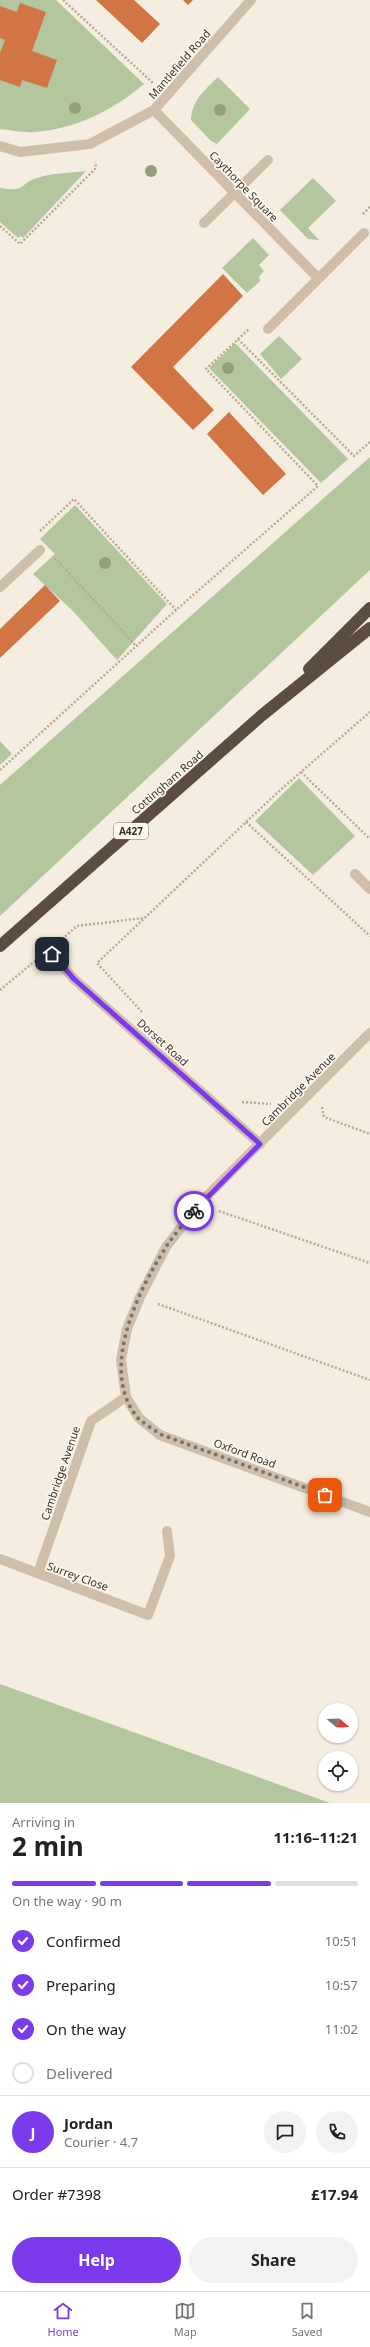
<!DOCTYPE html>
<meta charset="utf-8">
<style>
:root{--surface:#fff;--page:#f2f2f2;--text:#222;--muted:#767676;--line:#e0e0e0;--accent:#7c3aed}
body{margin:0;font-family:"Noto Sans",sans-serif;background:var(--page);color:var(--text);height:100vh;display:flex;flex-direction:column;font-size:15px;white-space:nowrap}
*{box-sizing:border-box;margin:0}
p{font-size:13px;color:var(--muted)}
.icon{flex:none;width:22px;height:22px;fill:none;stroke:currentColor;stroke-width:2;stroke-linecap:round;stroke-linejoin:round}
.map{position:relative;height:1803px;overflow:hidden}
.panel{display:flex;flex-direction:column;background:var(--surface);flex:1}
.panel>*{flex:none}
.needle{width:26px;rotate:109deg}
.controls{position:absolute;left:318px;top:1703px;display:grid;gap:8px}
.controls a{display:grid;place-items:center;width:40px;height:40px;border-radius:50%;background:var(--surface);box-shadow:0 1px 3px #0004;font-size:20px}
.pin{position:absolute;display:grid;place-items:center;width:34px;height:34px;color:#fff;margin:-17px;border-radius:8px;box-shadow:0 2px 6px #0006}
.courier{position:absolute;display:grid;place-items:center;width:40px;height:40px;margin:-20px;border:3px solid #7c3aed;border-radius:50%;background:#fff;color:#222;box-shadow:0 1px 5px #0007}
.headline em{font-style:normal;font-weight:700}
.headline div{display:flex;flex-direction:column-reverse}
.headline{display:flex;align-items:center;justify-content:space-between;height:68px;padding:0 12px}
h1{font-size:26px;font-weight:700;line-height:30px}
.bar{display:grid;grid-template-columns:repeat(4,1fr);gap:6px 4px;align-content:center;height:48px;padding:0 12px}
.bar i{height:5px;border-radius:3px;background:var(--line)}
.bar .selected{background:var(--accent)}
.bar p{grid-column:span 4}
.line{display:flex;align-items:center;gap:10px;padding:0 12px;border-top:1px solid var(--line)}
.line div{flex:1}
.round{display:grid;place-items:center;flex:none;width:42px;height:42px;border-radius:21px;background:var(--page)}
ol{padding:0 12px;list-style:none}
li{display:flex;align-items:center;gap:12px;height:44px}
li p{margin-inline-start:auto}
li .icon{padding:4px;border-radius:50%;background:var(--accent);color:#fff;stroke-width:4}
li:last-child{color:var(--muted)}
li i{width:22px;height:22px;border:2px solid var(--line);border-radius:50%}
.cta{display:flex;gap:8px;margin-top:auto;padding:8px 12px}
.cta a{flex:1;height:46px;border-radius:24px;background:var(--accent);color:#fff;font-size:16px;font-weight:700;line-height:46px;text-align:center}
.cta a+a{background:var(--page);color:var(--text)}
.tab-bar{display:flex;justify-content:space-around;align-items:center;height:56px;border-top:1px solid var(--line);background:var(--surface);font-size:11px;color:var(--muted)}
.tab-bar a{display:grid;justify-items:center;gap:2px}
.tab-bar .selected{color:var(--accent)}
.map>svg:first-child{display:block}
</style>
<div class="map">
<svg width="370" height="1803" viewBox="0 0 370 1803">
<rect width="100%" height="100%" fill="#f5ede0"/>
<g fill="#b4c69d">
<path d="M0,0H56L144,84C112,111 76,129 34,132C23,133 11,130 0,129Z"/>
<path d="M218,77L250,109L217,144L211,141L191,120C192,100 204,91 218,77Z"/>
<path d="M86,171L23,238L21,236L18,238L0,222V188C26,192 18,185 37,178C52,173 71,173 86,171Z"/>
<polygon points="313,178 336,201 308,228 319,240 308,239 280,210"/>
<polygon points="253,238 269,255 259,265 264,271 259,277 260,281 247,293 222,268"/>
<polygon points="279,336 302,359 281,379 260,354"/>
<polygon points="235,343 348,459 321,483 209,368"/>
<polygon points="370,457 370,570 0,916 0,785"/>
<polygon points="75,505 167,604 117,660 72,610 33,574 55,554 40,539"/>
<polygon points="0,741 12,754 0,765"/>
<polygon points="299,778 355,836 313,875 255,821"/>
<polygon points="0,1684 330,1803 0,1803"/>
</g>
<g fill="#d07543">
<polygon points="96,0 134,0 160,24 142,43"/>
<polygon points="183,0 193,0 188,5"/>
<polygon points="20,3 46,12 32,51 57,60 47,88 22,80 20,87 0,80 0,53 5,40 0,38 0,6 17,12"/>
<polygon points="223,274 243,296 173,367 214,410 193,430 131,367"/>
<polygon points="229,412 286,474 263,495 207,434"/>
<polygon points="45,585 60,601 0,658 0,629"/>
</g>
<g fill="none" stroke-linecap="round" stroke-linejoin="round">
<g stroke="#bba994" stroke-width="2.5" stroke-dasharray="2 2" stroke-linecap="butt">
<polyline points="63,0 153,83"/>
<polyline points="363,214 370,207"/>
<polyline points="0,226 20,244 96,168 95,162"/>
<polyline points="238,339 354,456 370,442"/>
<polyline points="40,531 74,499 176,610"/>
<polyline points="55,558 136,646"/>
<polyline points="0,770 176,610 318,486 206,369 249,329"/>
<polyline points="301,772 370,839"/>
<polyline points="246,822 370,936"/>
<polyline points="62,939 77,926 144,918"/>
<polyline points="0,990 35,961"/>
<polyline points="142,1012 97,963 278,792 370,712"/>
<polyline points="242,1102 271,1104"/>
<polyline points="322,1107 324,1117 370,1134"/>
<polyline points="219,1211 370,1263"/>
<polyline points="158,1304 370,1380"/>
</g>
<g stroke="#cfbfaa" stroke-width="10">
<polyline points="154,110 318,278"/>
<polyline points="0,146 20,152 90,144 154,110 251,0"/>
<polyline points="204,223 268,160"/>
<polyline points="268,329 364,233"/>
<polyline points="0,587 40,550"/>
<polyline points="355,874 370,889"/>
<polyline points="52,954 74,979 260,1144"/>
<polyline points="126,1397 139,1418 160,1435 370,1512"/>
<polyline points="0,1559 148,1615 170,1556 167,1531"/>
<polyline points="38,1573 91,1421 126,1397 121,1360 127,1329 140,1297 166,1247 199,1204 370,1033"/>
</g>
<g stroke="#5d4d40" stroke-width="12">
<polyline points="309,669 370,608"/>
<polyline points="0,946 261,716 370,628"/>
</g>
</g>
<g fill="#949e7c">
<circle cx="75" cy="108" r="6"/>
<circle cx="220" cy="110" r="6"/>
<circle cx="151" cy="171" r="6"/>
<circle cx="228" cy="368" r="6"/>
<circle cx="105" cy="563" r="6"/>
</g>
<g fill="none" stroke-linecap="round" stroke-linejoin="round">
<path stroke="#7d736a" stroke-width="4" stroke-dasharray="0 7.2" d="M194,1211C184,1223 174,1235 166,1247C138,1291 98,1371 138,1418C144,1424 153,1429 160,1434L325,1495"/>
<polyline stroke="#7c3aed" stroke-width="5" points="52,954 74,979 260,1144 194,1211"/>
</g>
<g text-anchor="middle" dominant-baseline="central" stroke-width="3.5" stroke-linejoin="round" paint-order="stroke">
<rect fill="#fcf7ed" stroke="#766d64" stroke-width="1" x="114" y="823" width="34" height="16" rx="3"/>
<g font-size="10" font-weight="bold" fill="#3c322a">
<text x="131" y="831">A427</text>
</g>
<g font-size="11" fill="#3c322a" stroke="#fcf7ed">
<text transform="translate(179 64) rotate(-49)">Mantlefield Road</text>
<text transform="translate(244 186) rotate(46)">Caythorpe Square</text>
<text transform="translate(167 782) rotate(-41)">Cottingham Road</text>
<text transform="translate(163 1042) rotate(42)">Dorset Road</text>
<text transform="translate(298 1089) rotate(-45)">Cambridge Avenue</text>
<text transform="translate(245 1453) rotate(20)">Oxford Road</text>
<text transform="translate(60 1473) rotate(-71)">Cambridge Avenue</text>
<text transform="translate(78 1576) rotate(20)">Surrey Close</text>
</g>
</g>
</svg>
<div class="controls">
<a><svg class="needle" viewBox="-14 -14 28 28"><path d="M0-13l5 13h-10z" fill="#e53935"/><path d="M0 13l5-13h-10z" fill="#767676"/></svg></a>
<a><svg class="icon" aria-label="locate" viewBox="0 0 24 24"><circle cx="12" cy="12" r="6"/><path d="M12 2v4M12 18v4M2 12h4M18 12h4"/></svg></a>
</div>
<div class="pin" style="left:325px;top:1495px;background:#ea580c"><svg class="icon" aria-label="bag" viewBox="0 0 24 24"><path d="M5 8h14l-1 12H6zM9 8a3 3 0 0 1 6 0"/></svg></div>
<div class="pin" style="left:52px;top:954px;background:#1f2937"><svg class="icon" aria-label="home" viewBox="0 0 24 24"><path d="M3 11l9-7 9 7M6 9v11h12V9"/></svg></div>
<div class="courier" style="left:194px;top:1211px"><svg class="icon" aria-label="bike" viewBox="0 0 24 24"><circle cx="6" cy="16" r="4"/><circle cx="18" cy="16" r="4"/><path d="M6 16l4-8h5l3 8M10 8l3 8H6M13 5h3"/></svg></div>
</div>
<section class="panel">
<div class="headline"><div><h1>2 min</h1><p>Arriving in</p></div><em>11:16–11:21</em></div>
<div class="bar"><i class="selected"></i><i class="selected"></i><i class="selected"></i><i></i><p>On the way · 90 m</p></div>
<ol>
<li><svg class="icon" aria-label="check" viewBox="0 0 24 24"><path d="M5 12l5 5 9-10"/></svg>Confirmed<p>10:51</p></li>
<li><svg class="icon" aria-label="check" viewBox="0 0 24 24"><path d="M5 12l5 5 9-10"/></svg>Preparing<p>10:57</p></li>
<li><svg class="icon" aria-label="check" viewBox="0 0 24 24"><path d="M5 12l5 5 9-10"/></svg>On the way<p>11:02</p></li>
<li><i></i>Delivered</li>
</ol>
<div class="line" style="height:72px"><b class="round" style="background:var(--accent);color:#fff">J</b><div><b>Jordan</b><p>Courier · 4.7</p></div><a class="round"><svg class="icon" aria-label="chat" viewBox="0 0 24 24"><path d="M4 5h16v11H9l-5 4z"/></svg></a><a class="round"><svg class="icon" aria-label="phone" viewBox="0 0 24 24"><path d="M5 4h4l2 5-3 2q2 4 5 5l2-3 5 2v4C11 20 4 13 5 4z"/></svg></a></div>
<div class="line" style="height:52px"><div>Order #7398</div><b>£17.94</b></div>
<div class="cta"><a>Help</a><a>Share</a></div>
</section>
<nav class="tab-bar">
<a class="selected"><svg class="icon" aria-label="home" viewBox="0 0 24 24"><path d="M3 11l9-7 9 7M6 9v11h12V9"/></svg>Home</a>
<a><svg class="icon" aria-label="map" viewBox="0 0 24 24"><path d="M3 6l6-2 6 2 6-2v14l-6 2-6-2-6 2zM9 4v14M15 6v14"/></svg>Map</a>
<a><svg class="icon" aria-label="saved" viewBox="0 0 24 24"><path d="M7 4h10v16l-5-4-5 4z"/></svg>Saved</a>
</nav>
